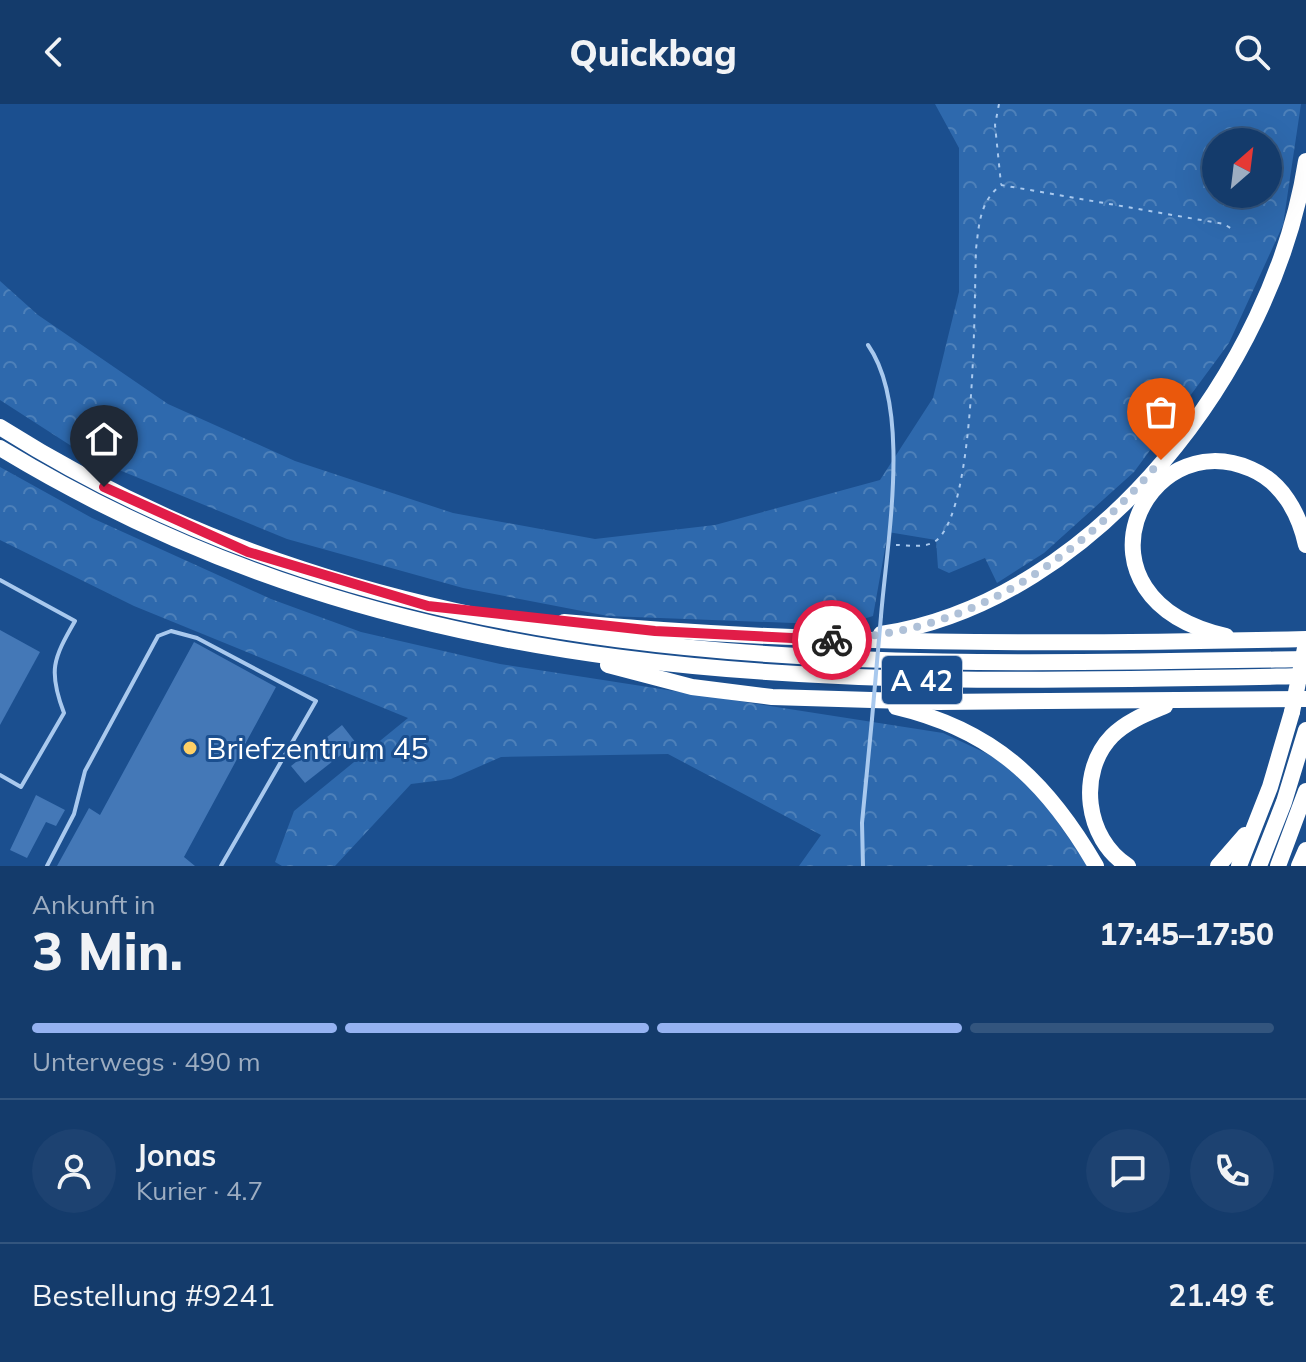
<!DOCTYPE html>
<html lang="de">
<meta charset="utf-8">
<style>
:root{--surface:#143b6b;--page:#1d4271;--text:#f1f3f6;--muted:#9dadc1;--line:#33557e;--accent:#95b2f1}
body{margin:0;font-family:Mulish,sans-serif;background:var(--page);color:var(--text);height:100vh;display:flex;flex-direction:column;font-size:30px;white-space:nowrap}
*{box-sizing:border-box;margin:0}
p{font-size:26px;color:var(--muted)}
.icon{flex:none;width:44px;height:44px;fill:none;stroke:currentColor;stroke-width:2;stroke-linecap:round;stroke-linejoin:round}
.map{position:relative;height:762px;overflow:hidden}
.drawer{display:flex;flex-direction:column;background:var(--surface);flex:1}
.drawer>*{flex:none}
.needle{width:52px;rotate:28deg}
.fabs{position:absolute;left:1202px;top:24px;display:grid;gap:16px}
.fabs a{display:grid;place-items:center;width:80px;height:80px;border-radius:50%;background:var(--surface);box-shadow:0 8px 32px #0002,0 0 0 2px var(--line);font-size:40px}
.pin{position:absolute;display:grid;place-items:center;width:68px;height:68px;color:#fff;margin:-82px -34px;border-radius:50% 50% 50% 0;rotate:-45deg;box-shadow:0 0 8px #0007}
.pin .icon{rotate:45deg}
.courier{position:absolute;display:grid;place-items:center;width:80px;height:80px;margin:-40px;border:6px solid #e11d48;border-radius:50%;background:#fff;color:#222;box-shadow:0 2px 10px #0007}
.summary em{font-style:normal;font-weight:800}
.summary div{display:flex;flex-direction:column-reverse}
.summary{display:flex;align-items:center;justify-content:space-between;height:136px;padding:0 32px}
h1{font-size:52px;font-weight:800;line-height:60px}
.bar{display:grid;grid-template-columns:repeat(4,1fr);gap:12px 8px;align-content:center;height:96px;padding:0 32px}
.bar i{height:10px;border-radius:6px;background:var(--line)}
.bar .active{background:var(--accent)}
.bar p{grid-column:span 4}
.line{display:flex;align-items:center;gap:20px;padding:0 32px;border-top:2px solid var(--line)}
.line div{flex:1}
.round{display:grid;place-items:center;flex:none;width:84px;height:84px;border-radius:42px;background:var(--page)}
header{display:flex;justify-content:space-between;align-items:center;height:104px;padding:0 32px;background:var(--surface);font-size:36px;font-weight:800}
.map>svg:first-child{display:block}
</style>
<header><svg class="icon" aria-label="back" viewBox="0 0 24 24"><path d="M15 5l-7 7 7 7"/></svg>Quickbag<svg class="icon" aria-label="search" viewBox="0 0 24 24"><circle cx="10" cy="10" r="6"/><path d="M15 15l6 6"/></svg></header>
<div class="map">
<svg width="1306" height="762" viewBox="0 0 1306 762">
<defs>
<pattern id="forest-crowns" width="20" height="18" patternUnits="userSpaceOnUse" patternTransform="scale(2)"><rect width="20" height="18" fill="#2e69ad"/><path d="M2 6a3 3 0 1 1 6 0M12 15a3 3 0 1 1 6 0" fill="none" stroke="#4d80b9"/></pattern>
</defs>
<rect width="100%" height="100%" fill="#1b4f8f"/>
<g fill="url(#forest-crowns)" fill-rule="evenodd">
<path d="M935,0H1301L1283,121L1229,239L1134,368L1044,449L997,479L985,454L949,469L938,464L936,436L888,428L873,512L844,521L608,512L463,484L287,435L90,354L0,296V177L38,211L168,300L295,357L453,409L595,435L715,421L880,376L933,294L959,188V44ZM1216,38H1268V90H1216Z"/>
<polygon points="0,363 92,414 271,495 361,528 500,560 943,629 990,651 1033,682 1088,762 799,762 821,731 668,650 501,653 451,675 411,680 335,762 282,762 275,758 294,707 408,614 134,502 0,436"/>
</g>
<g fill="#4478b7">
<polygon points="0,526 40,548 0,621"/>
<polygon points="194,538 276,583 184,753 195,762 57,762 89,704 100,711"/>
<polygon points="342,621 356,639 305,679 291,662"/>
<polygon points="36,691 65,706 56,722 46,718 27,754 10,746"/>
</g>
<g fill="none" stroke-linecap="round" stroke-linejoin="round">
<g stroke="#a9c9ee" stroke-width="2" stroke-dasharray="4 6" stroke-linecap="butt">
<polyline points="999,0 995,21 1001,80"/>
<path d="M896,441C909,441 928,445 938,435C976,398 974,203 976,145C979,120 980,97 1001,81L1224,120L1235,127"/>
</g>
<g stroke="#a9c9ee" stroke-width="4">
<path d="M868,241C912,304 887,437 881,512"/>
<path d="M0,476L75,517C53,555 48,567 64,609L21,683L0,671"/>
<polyline points="47,762 74,710 85,667 158,532 171,527 197,534 316,597 221,762"/>
<polyline points="863,762 862,719 872,615"/>
</g>
<g stroke="#fff" stroke-width="16">
<path d="M0,323C402,577 849,563 1306,555"/>
<path d="M0,344C413,595 842,581 1306,572"/>
<path d="M564,518C811,541 1058,541 1306,535"/>
<path d="M881,530C1096,497 1274,264 1306,57"/>
<path d="M1226,532C1061,494 1144,318 1251,365C1282,378 1299,409 1306,441"/>
<polyline points="608,561 692,583 772,593 938,598 1306,595"/>
<path d="M896,603C994,626 1047,678 1096,762"/>
<path d="M1128,762C1085,735 1077,668 1112,632C1127,617 1146,610 1165,602"/>
<polyline points="1218,762 1245,731"/>
<polyline points="1239,762 1270,683 1292,608"/>
<polyline points="1259,762 1284,698 1306,626"/>
<polyline points="1278,762 1306,687"/>
<polyline points="1299,762 1306,746"/>
</g>
<polyline stroke="#a9c9ee" stroke-width="4" points="872,615 881,512"/>
<polyline stroke="#fff" stroke-width="16" points="1292,608 1306,539"/>
</g>
<g fill="none" stroke-linecap="round" stroke-linejoin="round">
<path stroke="#afc1d8" stroke-width="8" stroke-dasharray="0 14.4" d="M832,536C848,537 864,533 881,530C994,513 1089,443 1161,356"/>
<polyline stroke="#e11d48" stroke-width="10" points="104,383 248,448 428,502 655,527 832,536"/>
</g>
<circle fill="#ffd166" stroke="#1b4f8f" stroke-width="3" cx="190" cy="644" r="8"/>
<g text-anchor="middle" dominant-baseline="central" stroke-width="6" stroke-linejoin="round" paint-order="stroke">
<rect fill="#1b4f8f" stroke="#bbcadd" stroke-width="2" x="882" y="552" width="80" height="48" rx="6"/>
<g font-size="28" font-weight="bold" fill="#fff">
<text x="922" y="576">A 42</text>
</g>
<g font-size="30" fill="#fff" stroke="#1b4f8f" text-anchor="start">
<text x="206" y="644">Briefzentrum 45</text>
</g>
</g>
</svg>
<div class="fabs">
<a><svg class="needle" viewBox="-14 -14 28 28"><path d="M0-13l5 13h-10z" fill="#e53935"/><path d="M0 13l5-13h-10z" fill="#9dadc1"/></svg></a>
</div>
<div class="pin" style="left:1161px;top:356px;background:#ea580c"><svg class="icon" aria-label="bag" viewBox="0 0 24 24"><path d="M5 8h14l-1 12H6zM9 8a3 3 0 0 1 6 0"/></svg></div>
<div class="pin" style="left:104px;top:383px;background:#1f2937"><svg class="icon" aria-label="home" viewBox="0 0 24 24"><path d="M3 11l9-7 9 7M6 9v11h12V9"/></svg></div>
<div class="courier" style="left:832px;top:536px"><svg class="icon" aria-label="bike" viewBox="0 0 24 24"><circle cx="6" cy="16" r="4"/><circle cx="18" cy="16" r="4"/><path d="M6 16l4-8h5l3 8M10 8l3 8H6M13 5h3"/></svg></div>
</div>
<section class="drawer">
<div class="summary"><div><h1>3 Min.</h1><p>Ankunft in</p></div><em>17:45–17:50</em></div>
<div class="bar"><i class="active"></i><i class="active"></i><i class="active"></i><i></i><p>Unterwegs · 490 m</p></div>
<div class="line" style="height:144px"><a class="round"><svg class="icon" aria-label="person" viewBox="0 0 24 24"><circle cx="12" cy="8" r="4"/><path d="M4 21q1-7 8-7t8 7"/></svg></a><div><b>Jonas</b><p>Kurier · 4.7</p></div><a class="round"><svg class="icon" aria-label="chat" viewBox="0 0 24 24"><path d="M4 5h16v11H9l-5 4z"/></svg></a><a class="round"><svg class="icon" aria-label="phone" viewBox="0 0 24 24"><path d="M5 4h4l2 5-3 2q2 4 5 5l2-3 5 2v4C11 20 4 13 5 4z"/></svg></a></div>
<div class="line" style="height:104px"><div>Bestellung #9241</div><b>21.49 €</b></div>
</section>
